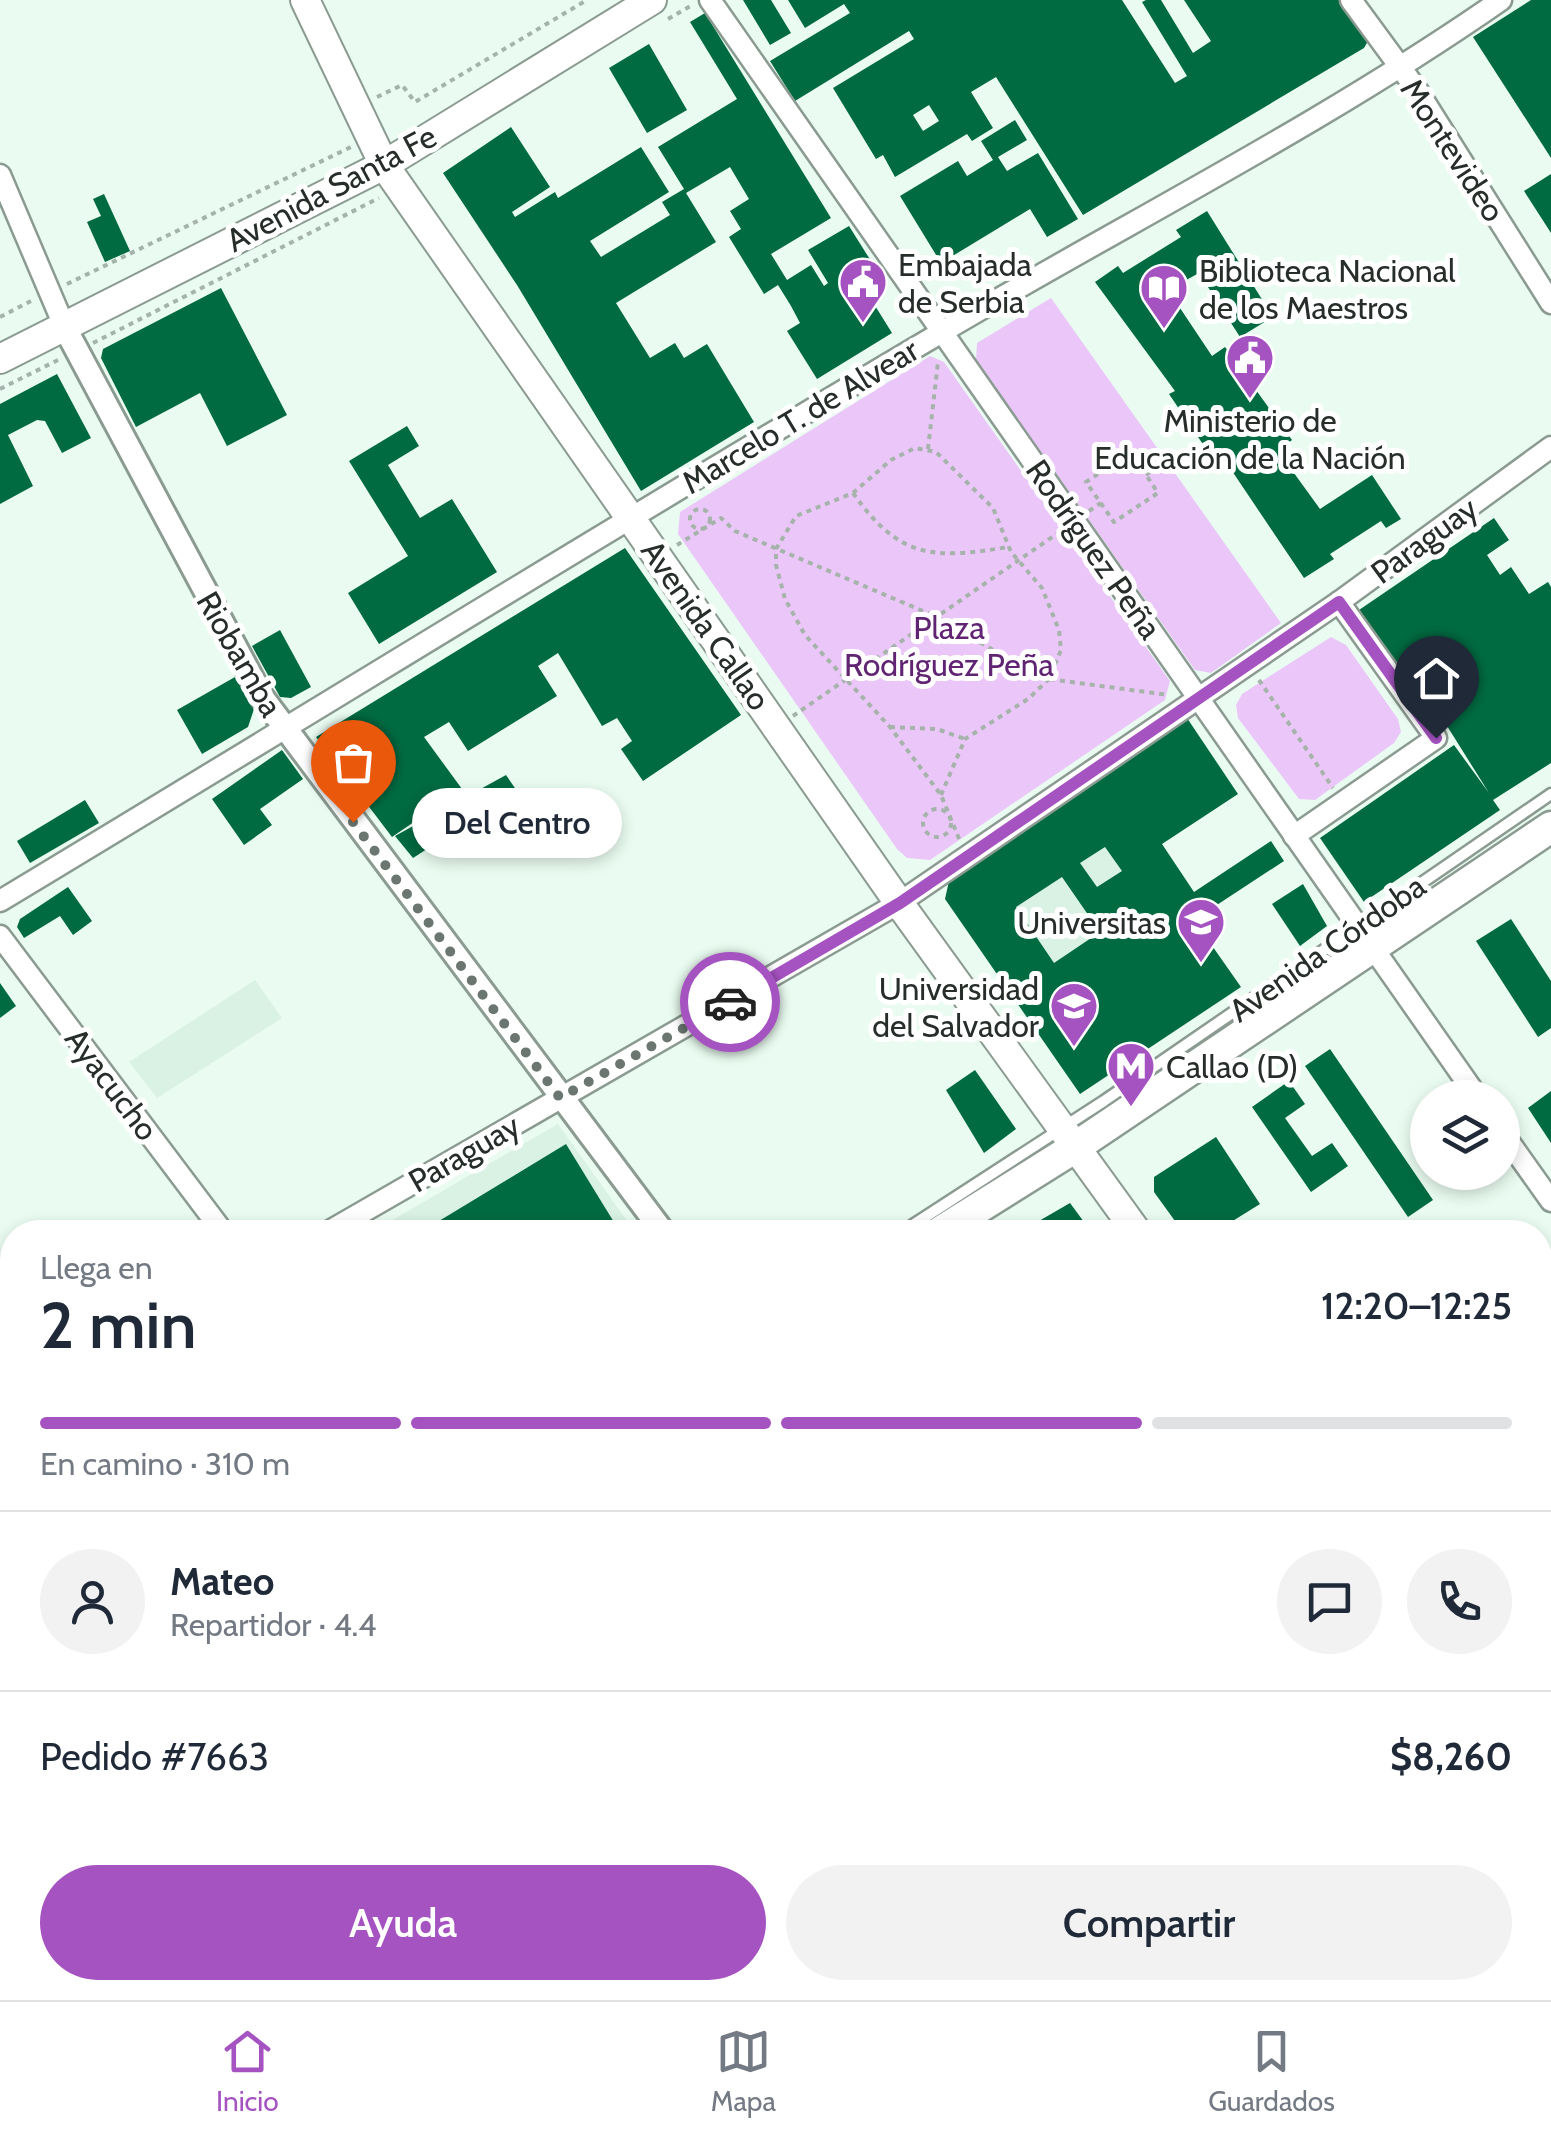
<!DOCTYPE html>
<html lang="es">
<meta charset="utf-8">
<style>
:root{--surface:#fff;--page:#f2f2f3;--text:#1f2937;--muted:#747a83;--line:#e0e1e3;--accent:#a653c2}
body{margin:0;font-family:Cabin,sans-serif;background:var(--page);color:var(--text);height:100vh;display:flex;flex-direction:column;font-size:38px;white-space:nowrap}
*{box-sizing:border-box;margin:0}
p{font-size:32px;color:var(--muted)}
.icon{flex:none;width:55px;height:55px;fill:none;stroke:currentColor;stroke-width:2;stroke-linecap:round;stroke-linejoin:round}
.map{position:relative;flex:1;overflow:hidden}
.sheet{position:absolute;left:0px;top:1220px;width:1552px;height:780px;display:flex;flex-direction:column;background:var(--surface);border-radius:40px 40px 0 0;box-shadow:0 5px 15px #0003}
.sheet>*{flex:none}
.tools{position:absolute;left:1410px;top:1080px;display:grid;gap:20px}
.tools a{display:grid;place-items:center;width:110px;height:110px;border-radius:50%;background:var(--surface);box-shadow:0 5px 15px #0003;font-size:50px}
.pin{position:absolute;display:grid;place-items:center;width:85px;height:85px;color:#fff;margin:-102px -42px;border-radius:50% 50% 50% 0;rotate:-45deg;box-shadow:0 0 10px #0007}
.pin .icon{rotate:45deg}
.courier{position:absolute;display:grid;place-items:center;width:100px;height:100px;margin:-50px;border:8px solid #a653c2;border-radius:50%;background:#fff;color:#222;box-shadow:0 2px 12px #0007}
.bubble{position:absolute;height:70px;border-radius:35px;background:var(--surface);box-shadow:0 5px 15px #0003;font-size:32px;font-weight:600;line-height:70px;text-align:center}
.summary em{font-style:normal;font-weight:600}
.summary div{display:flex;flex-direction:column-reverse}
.summary{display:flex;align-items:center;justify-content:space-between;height:170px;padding:0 40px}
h1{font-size:65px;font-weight:600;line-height:75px}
.bar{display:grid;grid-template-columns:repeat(4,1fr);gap:15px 10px;align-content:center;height:120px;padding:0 40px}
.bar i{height:12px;border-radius:8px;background:var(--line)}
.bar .on{background:var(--accent)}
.bar p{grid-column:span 4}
.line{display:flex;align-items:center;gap:25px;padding:0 40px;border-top:2px solid var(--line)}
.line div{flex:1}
.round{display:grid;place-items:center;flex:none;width:105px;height:105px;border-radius:52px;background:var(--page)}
.primary-button{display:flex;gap:20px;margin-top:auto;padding:20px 40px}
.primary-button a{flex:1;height:115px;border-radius:60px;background:var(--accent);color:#fff;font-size:40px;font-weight:600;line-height:115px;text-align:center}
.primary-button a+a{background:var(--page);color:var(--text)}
.tabs{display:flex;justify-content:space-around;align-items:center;height:140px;border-top:2px solid var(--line);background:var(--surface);font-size:28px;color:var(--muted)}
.tabs a{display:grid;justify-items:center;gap:5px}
.tabs .on{color:var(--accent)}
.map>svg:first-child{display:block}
</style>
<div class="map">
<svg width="1551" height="2000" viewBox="0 0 1551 2000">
<rect width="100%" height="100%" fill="#eafcf1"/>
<g fill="#d9f2e3">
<polygon points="1164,733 1151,851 1102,884 1087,912 1107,943 1034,1025 949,881"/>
<polygon points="255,980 282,1018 157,1098 129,1062"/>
<polygon points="558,1124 635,1232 372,1232"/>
<polygon points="1542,1828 1551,1839 1551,2000 1244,2000 1236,1988 1540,1988"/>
<polygon points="12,1837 12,1988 269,1988 277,2000 0,2000 0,1845"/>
<polygon points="780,1988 1112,1988 1094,2000 789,2000"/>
</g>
<g fill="#ebc7f9">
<polygon points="1051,298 1281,623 1211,673 1195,670 976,360 977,343"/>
<polygon points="930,356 944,362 1170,681 1165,700 930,860 907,858 897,849 678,534 680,512"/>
<polygon points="1331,637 1346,645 1398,719 1401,732 1394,743 1315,800 1299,799 1238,718 1236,705 1242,694"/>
<polygon points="0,1570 12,1588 12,1758 0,1765"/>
</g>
<g fill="#006a41" fill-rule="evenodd">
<polygon points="743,0 771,0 791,33 770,45"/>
<path d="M788,0H1122L1175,83L1187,76L1142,2L1146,0H1161L1193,53L1211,41L1184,0H1344L1367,33L1368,41L1364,48L1083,215L996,77L971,92L993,128L972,141L967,134L895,177L883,155L876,159L833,88L914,39L909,31L795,101L770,61L850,13L844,4L805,28ZM929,105L939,121L923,131L913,115Z"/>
<polygon points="1531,0 1551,0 1551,158 1473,37"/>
<polygon points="705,13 831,218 771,254 787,280 811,265 824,286 828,283 808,250 849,226 886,285 869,296 892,333 817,379 787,331 800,323 791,306 778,285 764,294 729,237 741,229 730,211 749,199 730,167 686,193 716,242 616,303 650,358 675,343 684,358 707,344 754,422 641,491 517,285 443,173 511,127 550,187 512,212 515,217 555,192 558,198 641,147 669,192 590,241 601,257 670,215 662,202 684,189 658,147 737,99 690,22"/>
<polygon points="649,44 687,110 647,133 609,68"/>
<polygon points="1015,120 1027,140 998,157 1007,171 1038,153 1078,219 1047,237 1030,209 941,263 900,196 958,161 967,176 993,160 981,141"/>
<polygon points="1551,174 1551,233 1524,191"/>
<polygon points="104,194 130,251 105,262 87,222 101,216 93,199"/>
<polygon points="1207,211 1273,317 1240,337 1199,273 1168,290 1212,356 1225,347 1292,440 1278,451 1320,509 1372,475 1401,519 1386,528 1381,521 1330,554 1334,559 1304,578 1228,465 1221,471 1169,394 1175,391 1095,282 1118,266 1123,273 1181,237 1176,230"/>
<polygon points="221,288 287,415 227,446 200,393 136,427 101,358 103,349"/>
<polygon points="57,374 91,438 62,453 45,421 37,420 8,435 33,486 0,504 0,404"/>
<polygon points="407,426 419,446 388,465 420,518 452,499 497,572 379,644 348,593 408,556 349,461"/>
<polygon points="1494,518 1509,540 1487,555 1500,575 1511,567 1529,594 1548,582 1551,587 1551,763 1493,800 1500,810 1364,902 1320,838 1454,745 1489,793 1412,670 1405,675 1359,610"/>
<polygon points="625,548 741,715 643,781 621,749 632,741 617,718 602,726 558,653 538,666 557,696 468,751 449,722 424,737 462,789 392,837 316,737"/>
<polygon points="280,630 311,687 291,698 280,697 252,646"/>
<polygon points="235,677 254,709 248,727 202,754 177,710"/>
<path d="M1187,718L1238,794L1162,844L1194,892L1271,841L1284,861L1194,920L1241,987L1080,1094L945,899L949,881ZM1105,847L1122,871L1097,887L1080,863ZM1062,877L1100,932L1054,963L1016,907Z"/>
<polygon points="282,750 303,779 260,809 272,825 244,845 212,799"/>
<polygon points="506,775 517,791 413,858 395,836"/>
<polygon points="85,800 99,823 30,863 17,841"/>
<polygon points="1303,884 1327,926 1300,946 1272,904"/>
<polygon points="68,887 92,921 73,935 60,916 24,938 17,927 20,919"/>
<polygon points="1511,919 1551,981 1551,1028 1538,1037 1476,941"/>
<polygon points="0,983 16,1006 0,1018"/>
<polygon points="1330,1049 1433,1200 1408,1217 1305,1066"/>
<polygon points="975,1070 1016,1129 984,1153 946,1090"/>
<polygon points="1289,1081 1305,1104 1285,1118 1312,1156 1332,1143 1348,1166 1311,1192 1252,1107"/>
<polygon points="1551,1091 1551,1143 1528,1108"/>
<polygon points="1216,1137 1260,1204 1215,1232 1183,1232 1154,1192 1154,1177"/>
<polygon points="566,1144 620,1232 445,1232 439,1221"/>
<polygon points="1070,1203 1084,1222 1068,1232 1020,1232"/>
<polygon points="1551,1574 1551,1695 1540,1702 1540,1581"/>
<polygon points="1540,1826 1551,1839 1551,1881 1540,1867"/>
<polygon points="12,1837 12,1880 5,1885 11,1895 0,1901 0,1845"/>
<polygon points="0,1905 12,1924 12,1988 55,1988 63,2000 0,2000"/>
<polygon points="1551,1939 1551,2000 1495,2000 1485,1988 1540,1988 1540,1947"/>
<polygon points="86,1988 120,1988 128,2000 94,2000"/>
<polygon points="195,1988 202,1988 210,2000 176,2000"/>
<polygon points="228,1988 269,1988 277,2000 236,2000"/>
<polygon points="780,1988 852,1988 861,2000 789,2000"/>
<polygon points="984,1988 1040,1988 1049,2000 993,2000"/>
<polygon points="1236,1988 1272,1988 1280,2000 1244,2000"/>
<polygon points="1321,1988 1439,1988 1448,2000 1400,2000 1395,1993 1384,2000 1311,2000 1323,1991"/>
</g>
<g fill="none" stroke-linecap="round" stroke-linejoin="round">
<g stroke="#8b9b91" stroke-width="15">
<g id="service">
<polyline points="902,1232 1104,1101 1551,794"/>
<polyline points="0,1780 12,1772"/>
</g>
</g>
<g stroke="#8b9b91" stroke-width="25">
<g id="minor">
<polyline points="710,0 1478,1098"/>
<polyline points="1351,0 1417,90 1551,303"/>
<polyline points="0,175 65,328"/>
<polyline points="1294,836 1436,738 1339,602"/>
<path d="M0,901C314,712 626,518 942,332C1128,222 1323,124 1501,0"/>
<polyline points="0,936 223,1232"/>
<polyline points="1502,1132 1551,1201"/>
<polyline points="328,1232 899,903 1339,602 1551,447"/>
<polyline points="1540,1279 1551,1272"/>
<polyline points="0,1385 12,1380"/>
<polyline points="0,1553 12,1570"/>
<polyline points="1540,1720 1551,1713"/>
<polyline points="298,1988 307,2000"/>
<polyline points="751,1988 760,2000"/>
<polyline points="436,2000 454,1988"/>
<polyline points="1128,2000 1146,1988"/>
</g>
</g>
<g stroke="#8b9b91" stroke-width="28">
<g id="tertiary">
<polyline points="65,328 262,697 663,1232"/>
<polyline points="1210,1988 1219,2000"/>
</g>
</g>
<g stroke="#8b9b91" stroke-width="32">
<g id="secondary">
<polyline points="305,0 384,165 899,903 1137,1232"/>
<polyline points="0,359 384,165 652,0"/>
<polyline points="1540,1772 1551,1786"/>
</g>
</g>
<g stroke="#8b9b91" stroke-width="35">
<g id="primary">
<polyline points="940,1232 1074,1148 1551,827"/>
<polyline points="0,1804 12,1796"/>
</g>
</g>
<g stroke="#a5b3aa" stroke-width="4" stroke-dasharray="5 5" stroke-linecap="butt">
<polyline points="668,19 694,4"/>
<polyline points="377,97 402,85 415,102 587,0"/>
<polyline points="67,284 351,147"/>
<polyline points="0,317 31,301"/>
<polyline points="93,343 379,198"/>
<polyline points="0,389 58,360"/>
<polyline points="928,449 938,362"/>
<polygon points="1131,452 1158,493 1114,522 1086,482"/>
<polyline points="1146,475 1178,451"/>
<path d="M853,493C899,558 932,560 1008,547"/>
<circle cx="700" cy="519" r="10"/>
<polyline points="1089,511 1101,503"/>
<polyline points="677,545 721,518 735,531 937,617 1041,678 1169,695"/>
<polyline points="1259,680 1333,788"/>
<polyline points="793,716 1061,531"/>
<polyline points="890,727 937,729 965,739"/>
<polyline points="941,795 965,739 1028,699 1049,679 1061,650 1059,630 1042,588 1011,552 993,508 936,452 915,448 891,460 853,493 796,516 776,549 776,565 785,599 805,635 890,727 941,795 960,841"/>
<circle cx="937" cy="823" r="14"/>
<polyline points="0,1694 12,1699"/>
<polyline points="0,1734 5,1742"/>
<polyline points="7,1740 12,1732"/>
</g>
<use href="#service" stroke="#fff" stroke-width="10"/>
<use href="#minor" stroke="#fff" stroke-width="20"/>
<use href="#tertiary" stroke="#fff" stroke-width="22"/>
<use href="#secondary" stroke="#fff" stroke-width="28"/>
<use href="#primary" stroke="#fff" stroke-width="30"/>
</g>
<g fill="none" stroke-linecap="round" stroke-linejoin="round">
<polyline stroke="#6b7670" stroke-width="10" stroke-dasharray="0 18" points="353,822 560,1098 730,1002"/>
<polyline stroke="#a653c2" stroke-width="12" points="730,1002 900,903 1339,602 1436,738"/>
</g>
<defs>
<g id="civic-pin" transform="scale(2.5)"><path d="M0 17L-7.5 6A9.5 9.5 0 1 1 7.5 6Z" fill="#a653c2" stroke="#fff"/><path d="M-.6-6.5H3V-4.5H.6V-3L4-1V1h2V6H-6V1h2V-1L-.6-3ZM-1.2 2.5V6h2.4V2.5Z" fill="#fff"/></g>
<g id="library-pin" transform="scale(2.5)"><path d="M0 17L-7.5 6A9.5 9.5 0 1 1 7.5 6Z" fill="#a653c2" stroke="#fff"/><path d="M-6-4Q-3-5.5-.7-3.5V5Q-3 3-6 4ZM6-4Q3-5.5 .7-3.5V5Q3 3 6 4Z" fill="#fff"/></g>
<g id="university-pin" transform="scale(2.5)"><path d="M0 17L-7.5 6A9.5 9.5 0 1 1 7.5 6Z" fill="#a653c2" stroke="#fff"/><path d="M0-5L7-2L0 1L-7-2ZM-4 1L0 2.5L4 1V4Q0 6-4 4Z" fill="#fff"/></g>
<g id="metro-pin" transform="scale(2.5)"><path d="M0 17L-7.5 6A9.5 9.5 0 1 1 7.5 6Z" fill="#a653c2" stroke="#fff"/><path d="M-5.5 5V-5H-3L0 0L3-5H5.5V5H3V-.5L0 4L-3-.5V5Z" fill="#fff"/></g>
</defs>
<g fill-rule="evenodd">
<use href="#civic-pin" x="863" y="282"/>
<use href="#library-pin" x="1164" y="288"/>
<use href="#civic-pin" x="1250" y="358"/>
<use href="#university-pin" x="1201" y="922"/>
<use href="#university-pin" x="1074" y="1006"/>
<use href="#metro-pin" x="1131" y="1066"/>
</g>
<g text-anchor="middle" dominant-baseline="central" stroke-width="10" stroke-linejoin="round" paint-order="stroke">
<g font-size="32" fill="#272e2a" stroke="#fff">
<text transform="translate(1453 150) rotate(57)">Montevideo</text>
<text transform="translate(331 188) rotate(-28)">Avenida Santa Fe</text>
<text transform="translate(800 416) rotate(-31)">Marcelo T. de Alvear</text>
<text transform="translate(1424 540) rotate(-36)">Paraguay</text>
<text transform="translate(1094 549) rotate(55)">Rodríguez Peña</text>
<text transform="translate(706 625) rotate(55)">Avenida Callao</text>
<text transform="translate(240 654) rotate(60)">Riobamba</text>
<text transform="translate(1327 948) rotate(-35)">Avenida Córdoba</text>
<text transform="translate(112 1084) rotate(53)">Ayacucho</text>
<text transform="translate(464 1153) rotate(-30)">Paraguay</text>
</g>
<g font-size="32" fill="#272e2a" stroke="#fff" text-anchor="start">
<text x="898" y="264">Embajada<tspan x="898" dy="37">de Serbia</tspan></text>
<text x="1199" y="270">Biblioteca Nacional<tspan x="1199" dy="37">de los Maestros</tspan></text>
<text x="1250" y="420" text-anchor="middle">Ministerio de<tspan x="1250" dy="37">Educación de la Nación</tspan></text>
<text x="1166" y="922" text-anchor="end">Universitas</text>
<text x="1039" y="988" text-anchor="end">Universidad<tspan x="1039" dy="37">del Salvador</tspan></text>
<text x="1166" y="1066">Callao (D)</text>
</g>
<g font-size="32" fill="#602473" stroke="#fff">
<text x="949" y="627">Plaza<tspan x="949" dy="37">Rodríguez Peña</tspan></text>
</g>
</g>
</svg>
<div class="tools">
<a><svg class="icon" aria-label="layers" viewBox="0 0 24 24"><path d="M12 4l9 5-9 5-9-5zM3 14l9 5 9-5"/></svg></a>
</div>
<div class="pin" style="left:353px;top:822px;background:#ea580c"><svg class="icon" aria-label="bag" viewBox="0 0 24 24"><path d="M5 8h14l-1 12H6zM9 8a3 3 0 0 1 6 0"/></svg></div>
<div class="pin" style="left:1436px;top:738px;background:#1f2937"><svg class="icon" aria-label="home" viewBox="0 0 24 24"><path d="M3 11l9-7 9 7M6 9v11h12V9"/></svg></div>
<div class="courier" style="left:730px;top:1002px"><svg class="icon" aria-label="car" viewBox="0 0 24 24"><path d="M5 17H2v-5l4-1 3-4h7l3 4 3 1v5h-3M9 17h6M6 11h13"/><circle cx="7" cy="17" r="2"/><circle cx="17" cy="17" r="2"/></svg></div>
<div class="bubble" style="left:412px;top:788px;width:210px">Del Centro</div>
<section class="sheet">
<div class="summary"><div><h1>2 min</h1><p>Llega en</p></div><em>12:20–12:25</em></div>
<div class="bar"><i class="on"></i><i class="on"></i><i class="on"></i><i></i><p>En camino · 310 m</p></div>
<div class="line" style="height:180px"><a class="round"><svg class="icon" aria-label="person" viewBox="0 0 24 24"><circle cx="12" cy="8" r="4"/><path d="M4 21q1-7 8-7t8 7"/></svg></a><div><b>Mateo</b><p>Repartidor · 4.4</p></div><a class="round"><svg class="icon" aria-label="chat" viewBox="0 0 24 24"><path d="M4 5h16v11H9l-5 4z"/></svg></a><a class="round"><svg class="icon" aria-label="phone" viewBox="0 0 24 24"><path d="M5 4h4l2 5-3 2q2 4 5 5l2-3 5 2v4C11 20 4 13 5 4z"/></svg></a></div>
<div class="line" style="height:130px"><div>Pedido #7663</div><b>$8,260</b></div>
<div class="primary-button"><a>Ayuda</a><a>Compartir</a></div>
</section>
</div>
<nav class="tabs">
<a class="on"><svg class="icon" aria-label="home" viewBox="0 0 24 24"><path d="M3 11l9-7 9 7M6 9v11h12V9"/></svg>Inicio</a>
<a><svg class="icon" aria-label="map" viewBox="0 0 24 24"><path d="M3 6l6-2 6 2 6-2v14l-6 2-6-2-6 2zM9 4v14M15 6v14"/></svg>Mapa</a>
<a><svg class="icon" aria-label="saved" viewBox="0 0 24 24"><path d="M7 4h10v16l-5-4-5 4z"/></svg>Guardados</a>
</nav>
